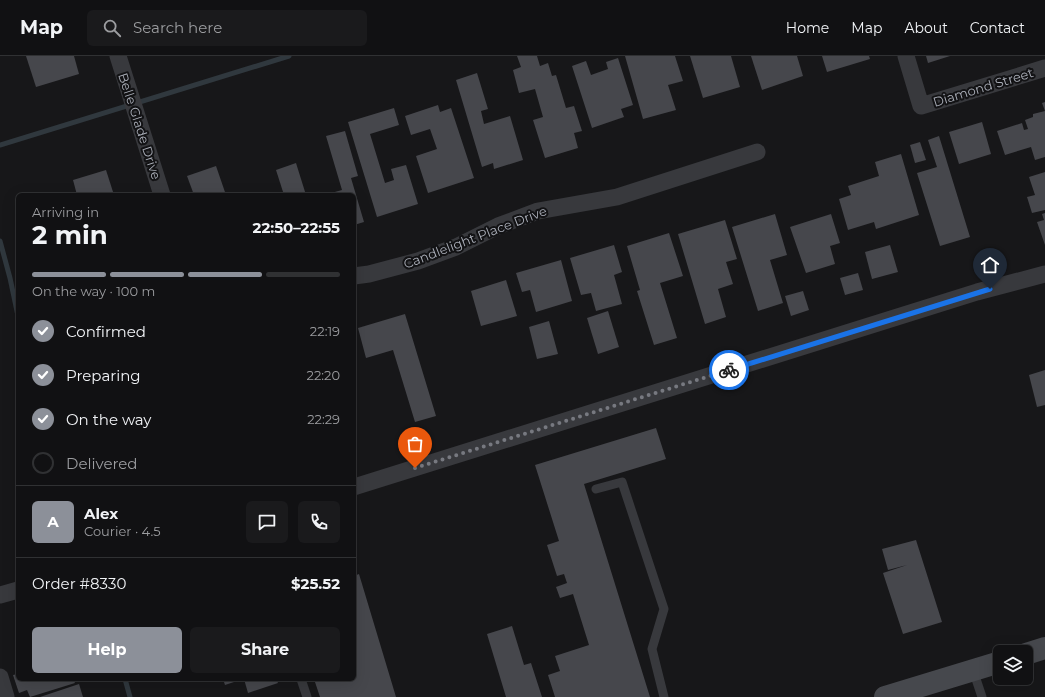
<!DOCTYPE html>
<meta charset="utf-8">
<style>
:root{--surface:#111113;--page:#1a1a1c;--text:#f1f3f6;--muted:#9c9da0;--line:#303133;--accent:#8c9099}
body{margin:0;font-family:Montserrat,sans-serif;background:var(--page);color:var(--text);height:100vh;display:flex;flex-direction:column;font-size:15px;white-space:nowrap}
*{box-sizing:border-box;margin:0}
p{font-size:13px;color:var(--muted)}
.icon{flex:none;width:22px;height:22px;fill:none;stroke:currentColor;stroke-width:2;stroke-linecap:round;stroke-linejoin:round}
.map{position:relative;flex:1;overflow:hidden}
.panel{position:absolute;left:16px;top:137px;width:340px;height:488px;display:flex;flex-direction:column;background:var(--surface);border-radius:6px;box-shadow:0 4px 16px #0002,0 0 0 1px var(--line)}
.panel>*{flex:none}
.fabs{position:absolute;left:993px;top:589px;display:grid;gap:8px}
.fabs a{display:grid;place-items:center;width:40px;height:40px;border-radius:6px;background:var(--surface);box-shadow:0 4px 16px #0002,0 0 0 1px var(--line);font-size:20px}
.pin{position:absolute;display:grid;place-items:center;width:34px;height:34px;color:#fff;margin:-41px -17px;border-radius:50% 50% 50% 0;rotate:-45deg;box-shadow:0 0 4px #0007}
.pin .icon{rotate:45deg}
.courier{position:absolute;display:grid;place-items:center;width:40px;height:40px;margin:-20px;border:3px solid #1a73e8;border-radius:50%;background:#fff;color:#222;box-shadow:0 1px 5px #0007}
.head em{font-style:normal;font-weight:700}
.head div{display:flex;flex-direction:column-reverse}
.head{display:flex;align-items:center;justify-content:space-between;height:68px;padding:0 16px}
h1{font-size:26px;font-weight:700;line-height:30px}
.bar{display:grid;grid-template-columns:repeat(4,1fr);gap:6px 4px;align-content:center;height:48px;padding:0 16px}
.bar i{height:5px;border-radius:3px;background:var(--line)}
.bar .current{background:var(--accent)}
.bar p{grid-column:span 4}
.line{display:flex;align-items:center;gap:10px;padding:0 16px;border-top:1px solid var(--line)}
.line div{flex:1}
.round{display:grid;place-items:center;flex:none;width:42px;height:42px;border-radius:6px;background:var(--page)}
ol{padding:0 16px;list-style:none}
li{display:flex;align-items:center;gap:12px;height:44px}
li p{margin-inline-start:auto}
li .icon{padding:4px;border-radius:50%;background:var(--accent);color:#fff;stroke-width:4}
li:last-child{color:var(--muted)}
li i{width:22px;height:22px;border:2px solid var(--line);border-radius:50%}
.cta{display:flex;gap:8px;margin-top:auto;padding:8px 16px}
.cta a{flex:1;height:46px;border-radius:6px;background:var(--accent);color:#fff;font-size:16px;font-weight:700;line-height:46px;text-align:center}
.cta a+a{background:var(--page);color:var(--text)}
header{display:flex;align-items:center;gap:24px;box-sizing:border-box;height:56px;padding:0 20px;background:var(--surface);border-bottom:1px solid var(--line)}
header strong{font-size:19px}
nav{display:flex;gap:22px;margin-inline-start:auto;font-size:14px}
.search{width:280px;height:36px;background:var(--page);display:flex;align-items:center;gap:10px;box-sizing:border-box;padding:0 14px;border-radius:6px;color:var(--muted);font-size:15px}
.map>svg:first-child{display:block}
</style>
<header>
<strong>Map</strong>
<div class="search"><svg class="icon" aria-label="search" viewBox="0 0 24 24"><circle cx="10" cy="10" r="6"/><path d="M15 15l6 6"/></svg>Search here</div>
<nav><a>Home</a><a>Map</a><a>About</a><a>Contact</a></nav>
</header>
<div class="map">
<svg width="1045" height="641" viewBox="0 0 1045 641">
<rect width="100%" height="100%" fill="#171719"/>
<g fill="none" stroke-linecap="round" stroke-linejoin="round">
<g stroke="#30383e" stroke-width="5">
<polyline points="0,89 289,0"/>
<polyline points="0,185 10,222 18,260"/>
<polyline points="125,623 130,641"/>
</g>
</g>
<g fill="#46474c">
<polygon points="26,0 74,0 79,18 36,31"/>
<polygon points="517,0 537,0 540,10 548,7 552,20 556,19 566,52 574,50 582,75 574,77 578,92 545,102 533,64 543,61 535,33 519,37 513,14 521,11"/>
<polygon points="625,0 675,0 683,25 668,29 676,54 643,63"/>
<polygon points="690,0 731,0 740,31 703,42"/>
<polygon points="751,0 797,0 803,20 762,34"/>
<polygon points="822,0 869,0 870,3 827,16"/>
<polygon points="926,0 950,0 928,7"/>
<polygon points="618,2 633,49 621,53 624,61 592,72 572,10 586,5 591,19 608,13 606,6"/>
<polygon points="477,17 488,53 481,55 484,68 510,60 523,104 494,113 493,107 482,111 456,24"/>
<polygon points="1045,46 1045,101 1035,104 1031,91 1005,99 997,75 1022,67 1024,74 1028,73 1025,64 1033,61 1033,58 1045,55 1042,47"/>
<polygon points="438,49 440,56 451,52 474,122 428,137 416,100 437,93 430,73 411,79 405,60"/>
<polygon points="394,52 399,69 370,78 385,127 394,124 391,113 406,109 418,148 377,161 348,66"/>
<polygon points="982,66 991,98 959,108 949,76"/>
<polygon points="345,75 358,120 351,122 364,166 354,169 354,139 324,139 342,134 326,80"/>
<polygon points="939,80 970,181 940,190 917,117 937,111 928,84"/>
<polygon points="920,86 926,104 915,107 910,89"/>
<polygon points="901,98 919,159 876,173 874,166 848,174 839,143 851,139 848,130 879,120 875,106"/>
<polygon points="296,107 306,139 284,139 276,114"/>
<polygon points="216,110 226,139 194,139 187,120"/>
<polygon points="106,114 114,139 77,139 73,124"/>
<polygon points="1045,116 1045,154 1032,157 1027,141 1035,139 1029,121"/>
<polygon points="1045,157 1045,189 1037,166 1044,164 1042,158"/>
<polygon points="775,158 787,199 770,204 783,247 758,255 732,171"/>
<polygon points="831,158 840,187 830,190 835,208 806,217 790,171"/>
<polygon points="725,164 737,203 726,206 733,228 718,233 726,261 705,268 678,178"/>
<polygon points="669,177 683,220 660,227 677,282 654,289 637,235 640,234 627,190"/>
<polygon points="614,189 622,216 614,219 622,248 596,255 591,237 581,239 570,202"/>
<polygon points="890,189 898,216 872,223 865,196"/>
<polygon points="561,204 572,245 536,256 530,234 522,236 516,217"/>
<polygon points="858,217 863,234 845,239 840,222"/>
<polygon points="506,224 517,260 481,270 471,235"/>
<polygon points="803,235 809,254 791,260 785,240"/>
<polygon points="608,255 619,291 598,298 587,262"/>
<polygon points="405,258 436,360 415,366 393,294 366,302 358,272"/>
<polygon points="549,265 558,298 537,303 529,271"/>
<polygon points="1045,314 1045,349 1037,351 1029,319"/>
<polygon points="656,372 666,403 584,428 650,641 555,641 548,619 560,615 555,600 589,589 573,538 560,542 556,531 567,527 564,518 557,520 547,489 559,485 535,409"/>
<polygon points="916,484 942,566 903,578 883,517 907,509 888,514 882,493"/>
<polygon points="359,518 396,641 320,641 314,623 354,623 354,520"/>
<polygon points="512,570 524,609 531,607 542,641 506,641 487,578"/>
<polygon points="18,618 18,623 73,623 75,627 30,641 27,634 19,637 13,619"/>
<polygon points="223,623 243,623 225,629"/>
<polygon points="244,623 276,623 278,627 248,637"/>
<polygon points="79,628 83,641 40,641"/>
</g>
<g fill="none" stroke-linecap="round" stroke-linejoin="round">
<g stroke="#38393d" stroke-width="9">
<polyline points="596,433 622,426 664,553 652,593 664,641"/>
<polyline points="973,614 982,641"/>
<polyline points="301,623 307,641"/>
</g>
<g stroke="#38393d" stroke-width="17">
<polyline points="118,0 162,139"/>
<polyline points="906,0 921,50 1045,12"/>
<polyline points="354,220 369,218 418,205 456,191 498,170 538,155 617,141 757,96"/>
<polyline points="354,431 977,236 1045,218"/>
<polyline points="0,539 18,534"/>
<polyline points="0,621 6,641"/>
</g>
<g stroke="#46484d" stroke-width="22">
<polyline points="1026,598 1045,592"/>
<polyline points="885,641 1000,606"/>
</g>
</g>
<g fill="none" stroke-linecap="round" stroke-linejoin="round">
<polyline stroke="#777980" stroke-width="4" stroke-dasharray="0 7.2" points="415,412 729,314"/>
<polyline stroke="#1a73e8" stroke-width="5" points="729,314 990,233"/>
</g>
<g text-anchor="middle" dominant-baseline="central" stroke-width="4" stroke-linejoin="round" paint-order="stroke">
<g font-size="13" fill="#aaaeb8" stroke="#121214">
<text transform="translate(983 31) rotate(-17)">Diamond Street</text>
<text transform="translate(140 70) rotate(72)">Belle Glade Drive</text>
<text transform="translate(475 181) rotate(-21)">Candlelight Place Drive</text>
</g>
</g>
</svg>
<div class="fabs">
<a><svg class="icon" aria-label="layers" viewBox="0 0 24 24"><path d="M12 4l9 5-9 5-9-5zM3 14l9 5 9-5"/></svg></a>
</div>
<div class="pin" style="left:415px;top:412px;background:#ea580c"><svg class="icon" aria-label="bag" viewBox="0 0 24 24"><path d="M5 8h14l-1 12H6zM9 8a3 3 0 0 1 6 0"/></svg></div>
<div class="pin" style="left:990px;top:233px;background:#1f2937"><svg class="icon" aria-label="home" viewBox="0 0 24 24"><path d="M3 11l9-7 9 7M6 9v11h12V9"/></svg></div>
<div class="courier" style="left:729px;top:314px"><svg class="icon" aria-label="bike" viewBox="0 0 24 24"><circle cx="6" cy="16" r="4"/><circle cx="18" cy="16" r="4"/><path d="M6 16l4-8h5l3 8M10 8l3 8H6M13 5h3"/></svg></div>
<section class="panel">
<div class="head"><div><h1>2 min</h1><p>Arriving in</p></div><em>22:50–22:55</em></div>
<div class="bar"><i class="current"></i><i class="current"></i><i class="current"></i><i></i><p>On the way · 100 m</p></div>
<ol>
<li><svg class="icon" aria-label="check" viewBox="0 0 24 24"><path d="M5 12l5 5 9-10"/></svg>Confirmed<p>22:19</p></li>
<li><svg class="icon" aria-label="check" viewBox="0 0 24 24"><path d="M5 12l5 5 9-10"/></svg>Preparing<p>22:20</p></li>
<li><svg class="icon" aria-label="check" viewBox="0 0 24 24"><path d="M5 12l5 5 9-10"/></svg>On the way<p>22:29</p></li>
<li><i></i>Delivered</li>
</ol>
<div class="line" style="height:72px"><b class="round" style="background:var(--accent);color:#fff">A</b><div><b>Alex</b><p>Courier · 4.5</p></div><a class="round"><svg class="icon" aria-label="chat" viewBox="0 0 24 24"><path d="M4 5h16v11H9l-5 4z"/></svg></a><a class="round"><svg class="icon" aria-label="phone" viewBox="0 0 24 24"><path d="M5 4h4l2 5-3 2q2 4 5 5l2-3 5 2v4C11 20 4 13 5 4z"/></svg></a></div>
<div class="line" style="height:52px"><div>Order #8330</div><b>$25.52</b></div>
<div class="cta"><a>Help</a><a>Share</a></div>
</section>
</div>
